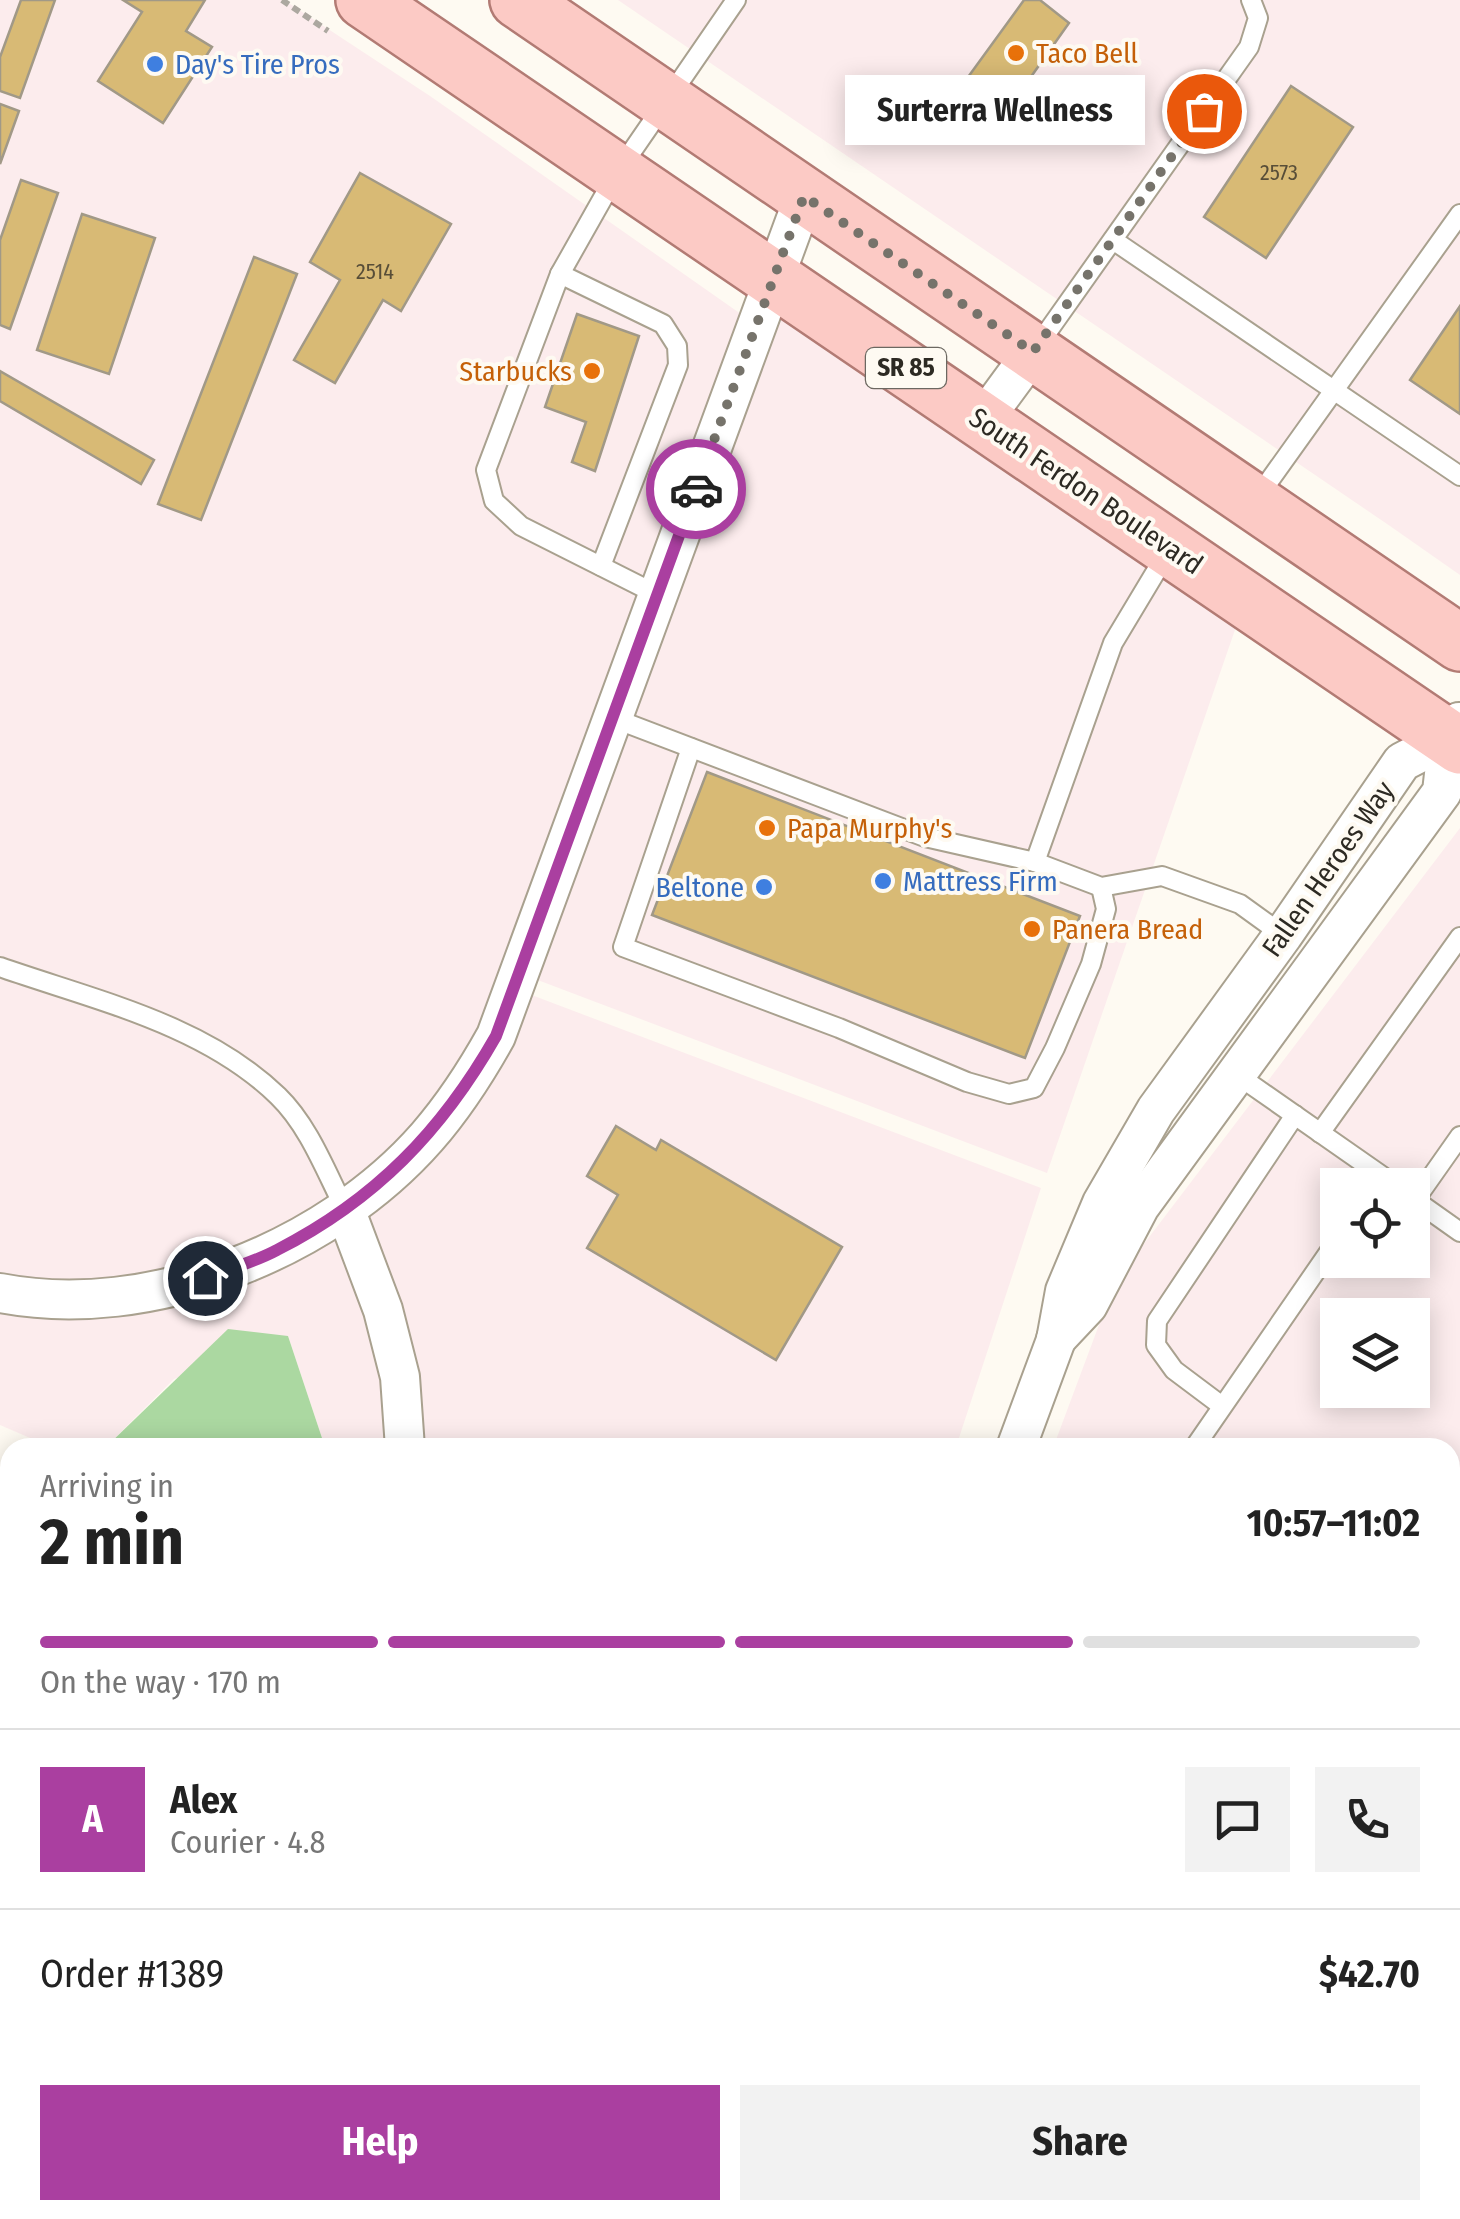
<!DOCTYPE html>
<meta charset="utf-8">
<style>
:root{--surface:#fff;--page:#f2f2f2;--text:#222;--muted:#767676;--line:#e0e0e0;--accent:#aa3fa0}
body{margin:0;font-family:"Fira Sans Condensed",sans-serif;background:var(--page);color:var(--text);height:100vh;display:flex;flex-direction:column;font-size:38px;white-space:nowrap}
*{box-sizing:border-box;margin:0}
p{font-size:32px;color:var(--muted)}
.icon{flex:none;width:55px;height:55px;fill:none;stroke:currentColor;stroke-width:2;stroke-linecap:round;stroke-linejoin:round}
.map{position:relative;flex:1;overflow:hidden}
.side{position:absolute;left:0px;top:1438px;width:1460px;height:782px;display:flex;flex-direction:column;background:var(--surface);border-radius:30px 30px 0 0;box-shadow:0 5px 25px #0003}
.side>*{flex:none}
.tools{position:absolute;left:1320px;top:1168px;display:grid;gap:20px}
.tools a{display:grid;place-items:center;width:110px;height:110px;border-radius:0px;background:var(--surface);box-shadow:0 5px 25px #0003;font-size:50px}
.pin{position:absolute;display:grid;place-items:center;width:85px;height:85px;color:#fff;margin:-42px;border:5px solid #fff;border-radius:50%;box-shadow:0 2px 10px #0007}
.courier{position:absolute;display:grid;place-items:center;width:100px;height:100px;margin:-50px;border:8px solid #aa3fa0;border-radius:50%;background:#fff;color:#222;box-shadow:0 2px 12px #0007}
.bubble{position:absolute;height:70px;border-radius:0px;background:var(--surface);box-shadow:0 5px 25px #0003;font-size:32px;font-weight:700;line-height:70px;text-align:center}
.summary em{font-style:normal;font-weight:700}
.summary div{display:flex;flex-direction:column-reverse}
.summary{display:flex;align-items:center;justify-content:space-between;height:170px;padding:0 40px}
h1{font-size:65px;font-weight:700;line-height:75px}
.bar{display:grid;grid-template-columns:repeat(4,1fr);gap:15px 10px;align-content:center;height:120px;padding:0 40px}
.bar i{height:12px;border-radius:8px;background:var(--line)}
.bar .active{background:var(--accent)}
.bar p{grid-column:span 4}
.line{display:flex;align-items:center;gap:25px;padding:0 40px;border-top:2px solid var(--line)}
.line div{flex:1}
.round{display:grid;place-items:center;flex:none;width:105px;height:105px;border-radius:0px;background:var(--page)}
.primary-button{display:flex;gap:20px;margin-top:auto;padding:20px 40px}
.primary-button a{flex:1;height:115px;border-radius:0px;background:var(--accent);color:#fff;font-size:40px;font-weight:700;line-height:115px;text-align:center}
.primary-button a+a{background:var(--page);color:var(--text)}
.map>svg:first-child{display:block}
</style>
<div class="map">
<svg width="1460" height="2219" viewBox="0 0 1460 2219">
<rect width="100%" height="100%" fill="#fefaf2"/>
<g fill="#fceced" fill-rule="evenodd">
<polygon points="0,0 284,0 430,96 758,326 529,994 1041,1188 956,1447 325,1447 288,1336 174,1379 106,1447 51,1447 0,1425"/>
<polygon points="618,0 1460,0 1460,575 1390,526"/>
<polygon points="782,316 1237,624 1047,1173 535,979"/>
<path d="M1460,828V2219H1224L1195,2210H1450V1448H1053L1115,1282ZM1338,1185H1412V1260H1338ZM1338,1315H1412V1390H1338Z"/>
</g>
<g fill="#abd8a1">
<polygon points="228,1329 288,1336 325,1447 106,1447"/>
<polygon points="0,1545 10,1548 10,2210 870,2210 894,2219 0,2219"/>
</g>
<g fill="#d8ba75" stroke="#a19987" stroke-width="2.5">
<polygon points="21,0 55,0 20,98 0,91 0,57"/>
<polygon points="123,0 205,0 186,31 212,47 163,123 98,81 142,12"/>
<polygon points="1024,0 1040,0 1069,23 1004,115 963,84"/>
<polygon points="1291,86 1353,127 1266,258 1204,217"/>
<polygon points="0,104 19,111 0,164"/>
<polygon points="360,173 451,224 401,311 383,300 335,383 294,360 340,280 310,262"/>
<polygon points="21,180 58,193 10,329 0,325 0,240"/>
<polygon points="82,214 155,238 109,374 37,350"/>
<polygon points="254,257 297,274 201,520 158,504"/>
<polygon points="1460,306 1460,414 1410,380"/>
<polygon points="577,314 639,336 595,471 572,462 586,422 545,407"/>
<polygon points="0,371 154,460 141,484 0,401"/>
<polygon points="707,772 1080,916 1025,1058 652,915"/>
<polygon points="616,1126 656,1150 661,1140 842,1247 776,1360 587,1248 618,1195 587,1176"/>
<polygon points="1450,1834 1460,1841 1460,1914 1450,1928"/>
<polygon points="1460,1954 1460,2132 1450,2128 1450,1979"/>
</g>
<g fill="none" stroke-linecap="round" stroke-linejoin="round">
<g stroke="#a9a18f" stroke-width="22">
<g id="service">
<polyline points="1113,240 1460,476"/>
<polyline points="560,274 663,324 677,346 678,365 601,566"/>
<polyline points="1036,348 1249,47 1258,18 1251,0"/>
<polyline points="1257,498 1460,214"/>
<polyline points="658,595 521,526 494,501 486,470 560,274 617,173 736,0"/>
<polyline points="613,718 925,837 1035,862 1113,643 1167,553"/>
<polyline points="691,748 623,947 839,1028 967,1082 1009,1094 1034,1088 1055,1048 1091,964 1106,909 1101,887"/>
<polyline points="1035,862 1101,887 1162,876 1240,904 1283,935"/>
<path d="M0,967C94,1000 204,1024 278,1096C309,1126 326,1172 345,1209"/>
<polyline points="1236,1074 1395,1185"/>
<polyline points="1320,1133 1460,937"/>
<polyline points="1412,1198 1460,1232"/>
<polyline points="1415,1200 1460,1136"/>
<polyline points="1222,1406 1174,1370 1156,1345 1157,1321 1295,1115"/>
<polyline points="1194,1448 1338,1239"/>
<polyline points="1450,1760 1460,1766"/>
<polyline points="1414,2210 1438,2219"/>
</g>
</g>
<g stroke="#a9a18f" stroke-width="42">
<g id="minor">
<polyline points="983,420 1033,352"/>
<polyline points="345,1209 383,1310 400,1377 405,1448"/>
<path d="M0,1293C150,1322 328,1250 427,1137C454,1106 476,1072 496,1036L804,197"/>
<polyline points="1056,1339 1088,1305 1140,1206 1442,792 1448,738 1459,722"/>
<polyline points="1016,1448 1056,1340 1065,1291 1102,1203 1156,1110 1283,935 1402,762 1448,738"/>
<polyline points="157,2210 158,2219"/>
<polyline points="233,2210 242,2219"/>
<polyline points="927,2210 951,2219"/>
<polyline points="314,2219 332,2210"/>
</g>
</g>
<g stroke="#b27b74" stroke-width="60">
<g id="primary">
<polyline points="364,0 1460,746"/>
<polyline points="518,0 1460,643"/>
</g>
</g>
<polyline stroke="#aca8a0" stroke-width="6" stroke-dasharray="8 5" stroke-linecap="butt" points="282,0 328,31"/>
<use href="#service" stroke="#fff" stroke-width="18"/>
<use href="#minor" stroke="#fff" stroke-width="38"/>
<use href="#primary" stroke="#fccac5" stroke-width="55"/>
</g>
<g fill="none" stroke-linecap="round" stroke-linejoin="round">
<polyline stroke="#76736b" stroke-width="10" stroke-dasharray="0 18" points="696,489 804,196 1033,352 1204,111"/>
<path stroke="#aa3fa0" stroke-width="12" d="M205,1278C229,1269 255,1262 277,1250C375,1200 442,1131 496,1036L696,489"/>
</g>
<g fill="#e8710a" stroke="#fefaf2" stroke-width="4">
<circle cx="1016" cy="53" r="10"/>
<circle cx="592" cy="371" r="10"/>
<circle cx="767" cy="828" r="10"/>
<circle cx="1032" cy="929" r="10"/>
</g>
<g fill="#3f7fe0" stroke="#fefaf2" stroke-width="4">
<circle cx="155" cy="64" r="10"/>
<circle cx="883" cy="881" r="10"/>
<circle cx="764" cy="887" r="10"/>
</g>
<g text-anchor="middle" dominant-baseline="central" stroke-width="8" stroke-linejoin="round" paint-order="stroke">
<g font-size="22" fill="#584e38">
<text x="1279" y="172">2573</text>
<text x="375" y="271">2514</text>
</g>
<rect fill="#fefaf2" stroke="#6c6861" stroke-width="2.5" x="866" y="348" width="80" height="40" rx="8"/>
<g font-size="25" font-weight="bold" fill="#2d2a23">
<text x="906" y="368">SR 85</text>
</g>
<g font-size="28" fill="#c56008" stroke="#fefaf2" text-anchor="start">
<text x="1036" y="53">Taco Bell</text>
<text x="572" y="371" text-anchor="end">Starbucks</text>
<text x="787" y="828">Papa Murphy's</text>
<text x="1052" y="929">Panera Bread</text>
</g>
<g font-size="28" fill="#366cbe" stroke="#fefaf2" text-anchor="start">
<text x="175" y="64">Day's Tire Pros</text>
<text x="903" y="881">Mattress Firm</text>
<text x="744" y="887" text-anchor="end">Beltone</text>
</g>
<g font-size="28" fill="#2d2a23" stroke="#fefaf2">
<text transform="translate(1086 491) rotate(34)">South Ferdon Boulevard</text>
<text transform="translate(1328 869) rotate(-55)">Fallen Heroes Way</text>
</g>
</g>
</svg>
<div class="tools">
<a><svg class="icon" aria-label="locate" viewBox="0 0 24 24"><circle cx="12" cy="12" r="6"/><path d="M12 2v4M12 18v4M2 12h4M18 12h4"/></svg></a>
<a><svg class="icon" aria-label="layers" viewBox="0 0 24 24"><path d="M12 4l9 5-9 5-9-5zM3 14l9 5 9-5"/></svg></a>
</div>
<div class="pin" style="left:1204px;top:111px;background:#ea580c"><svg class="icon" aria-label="bag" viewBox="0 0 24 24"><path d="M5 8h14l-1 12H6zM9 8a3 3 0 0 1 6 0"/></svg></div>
<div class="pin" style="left:205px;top:1278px;background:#1f2937"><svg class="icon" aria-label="home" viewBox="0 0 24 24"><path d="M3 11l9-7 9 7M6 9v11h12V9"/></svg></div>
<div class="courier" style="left:696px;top:489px"><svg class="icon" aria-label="car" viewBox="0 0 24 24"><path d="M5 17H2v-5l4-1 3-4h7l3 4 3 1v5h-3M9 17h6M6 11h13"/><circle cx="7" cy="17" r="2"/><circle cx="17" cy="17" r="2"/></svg></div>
<div class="bubble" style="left:845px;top:75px;width:300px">Surterra Wellness</div>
<section class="side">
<div class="summary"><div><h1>2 min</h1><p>Arriving in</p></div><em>10:57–11:02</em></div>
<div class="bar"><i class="active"></i><i class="active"></i><i class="active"></i><i></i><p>On the way · 170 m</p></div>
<div class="line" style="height:180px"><b class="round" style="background:var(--accent);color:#fff">A</b><div><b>Alex</b><p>Courier · 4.8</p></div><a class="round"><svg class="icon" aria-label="chat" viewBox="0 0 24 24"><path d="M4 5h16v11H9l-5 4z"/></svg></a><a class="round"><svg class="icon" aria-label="phone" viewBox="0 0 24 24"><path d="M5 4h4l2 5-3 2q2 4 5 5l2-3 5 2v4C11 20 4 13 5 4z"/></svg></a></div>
<div class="line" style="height:130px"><div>Order #1389</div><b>$42.70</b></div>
<div class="primary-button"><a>Help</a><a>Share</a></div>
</section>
</div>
